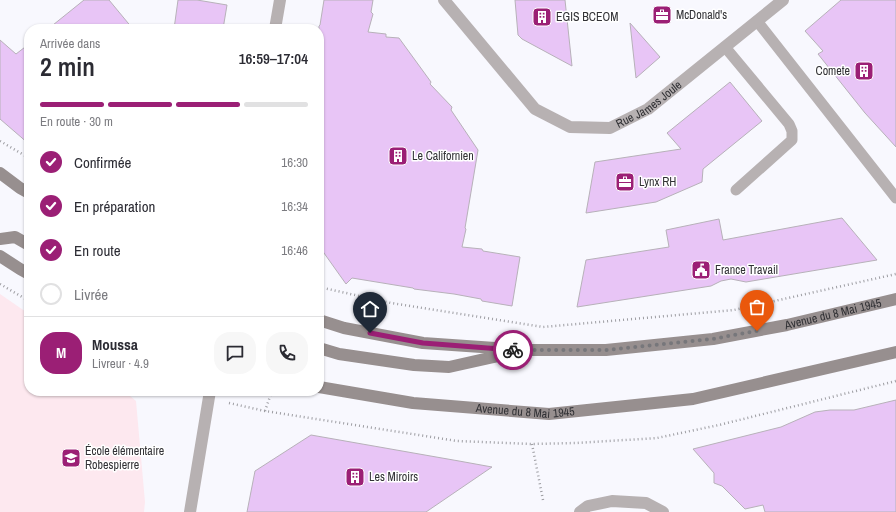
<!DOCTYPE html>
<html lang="fr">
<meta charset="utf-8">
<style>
:root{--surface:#fff;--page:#f7f7f7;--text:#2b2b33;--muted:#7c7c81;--line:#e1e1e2;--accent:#9b1f75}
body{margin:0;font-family:"Archivo Narrow",sans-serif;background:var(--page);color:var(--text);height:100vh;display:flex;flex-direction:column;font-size:15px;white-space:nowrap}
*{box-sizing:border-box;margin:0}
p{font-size:13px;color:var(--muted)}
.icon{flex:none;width:22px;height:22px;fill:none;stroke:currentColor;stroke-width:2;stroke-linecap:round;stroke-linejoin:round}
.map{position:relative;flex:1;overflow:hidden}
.panel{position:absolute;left:24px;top:24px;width:300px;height:372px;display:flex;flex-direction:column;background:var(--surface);border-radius:16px;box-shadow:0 1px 3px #0004}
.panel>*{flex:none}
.pin{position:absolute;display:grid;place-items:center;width:34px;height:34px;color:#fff;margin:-41px -17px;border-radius:50% 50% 50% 0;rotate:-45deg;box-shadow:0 0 4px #0007}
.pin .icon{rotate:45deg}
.courier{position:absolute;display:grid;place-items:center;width:40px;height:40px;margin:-20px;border:3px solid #9b1f75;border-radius:50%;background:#fff;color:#222;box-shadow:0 1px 5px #0007}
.head em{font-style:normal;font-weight:600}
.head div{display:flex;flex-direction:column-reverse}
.head{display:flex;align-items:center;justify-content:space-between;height:68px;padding:0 16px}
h1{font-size:26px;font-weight:600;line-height:30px}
.bar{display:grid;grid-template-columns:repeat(4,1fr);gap:6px 4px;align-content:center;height:48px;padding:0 16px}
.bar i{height:5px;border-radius:3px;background:var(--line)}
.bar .active{background:var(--accent)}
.bar p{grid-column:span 4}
.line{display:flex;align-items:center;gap:10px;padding:0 16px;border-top:1px solid var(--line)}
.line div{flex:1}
.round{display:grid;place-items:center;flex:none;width:42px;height:42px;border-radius:16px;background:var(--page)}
ol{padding:0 16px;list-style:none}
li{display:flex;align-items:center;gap:12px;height:44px}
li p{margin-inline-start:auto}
li .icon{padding:4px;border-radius:50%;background:var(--accent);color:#fff;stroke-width:4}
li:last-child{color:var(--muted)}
li i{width:22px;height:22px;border:2px solid var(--line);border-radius:50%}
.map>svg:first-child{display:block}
</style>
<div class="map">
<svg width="896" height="512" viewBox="0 0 896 512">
<rect width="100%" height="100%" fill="#f8f8fe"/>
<polygon fill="#fde8ef" points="0,294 29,314 29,391 124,391 136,401 145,502 144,512 0,512"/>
<g fill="#e8c5f6" stroke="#b7b1b9">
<polygon points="84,0 109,0 133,29 48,29"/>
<polygon points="178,0 197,0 227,5 223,29 174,29"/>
<polygon points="324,0 373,0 371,12 373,14 368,32 386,34 386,37 399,38 431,82 430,84 452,107 451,110 478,150 465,228 466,229 462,247 482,249 483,251 520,257 512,306 482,301 481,299 454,294 414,289 413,288 352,278 346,284 319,246 319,26 320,25"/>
<polygon points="515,0 565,0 572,66 522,39 518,35"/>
<polygon points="841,0 896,0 896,147 865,113 818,54 823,51 805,31"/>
<polygon points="630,23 660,57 636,78"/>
<polygon points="0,40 16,54 29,44 29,144 0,119"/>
<polygon points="730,82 762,121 703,169 702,182 656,202 586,213 595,162 681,149 667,133"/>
<polygon points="842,218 877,260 746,282 731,279 721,281 711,286 577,307 586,260 669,247 666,230 719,219 723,240"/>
<polygon points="896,400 896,512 765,512 763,505 745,509 722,486 714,483 714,473 693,449 781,427 815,412 830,410 854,410"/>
<polygon points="311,435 459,461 492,467 426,512 247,512 255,471"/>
</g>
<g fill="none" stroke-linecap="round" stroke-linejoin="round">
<g stroke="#9d9da2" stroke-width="2.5" stroke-dasharray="1 3" stroke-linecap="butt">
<polyline points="0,141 29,158"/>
<polyline points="0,284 29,301"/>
<polyline points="319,287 391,303 543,327 734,310 896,274"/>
<polyline points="182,391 189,393"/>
<polyline points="229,403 265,411 457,441 532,444 576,443 657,438 719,425 896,381"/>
<polyline points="265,411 272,391"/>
<polyline points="532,444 543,500"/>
</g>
<g stroke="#b7b1b2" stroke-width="11">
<polyline points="757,21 896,198"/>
<polyline points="725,47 789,124 792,131 792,140 736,190"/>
</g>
<g stroke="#b7b1b2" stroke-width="12">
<path id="s1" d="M444,0L535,109L570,127L610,128L648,109L783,0"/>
<polyline points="275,29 280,0"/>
<polyline points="190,512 210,391"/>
<polyline points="580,512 588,506 612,501 646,503 663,512"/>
</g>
<g stroke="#978f8f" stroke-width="12">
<polyline points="0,173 20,188 29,193"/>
<polyline points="0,239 15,237 29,245"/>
<polyline points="0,256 20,269 29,274"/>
<path id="s2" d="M319,320L344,328L423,343L524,350H606L713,339L787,325L896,299"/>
<polyline points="319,348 339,354 414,365 449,367 511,353"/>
<path id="s3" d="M319,387L413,403L549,414L693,399L896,352"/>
</g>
</g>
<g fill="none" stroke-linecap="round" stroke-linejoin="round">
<polyline stroke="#77777b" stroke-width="4" stroke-dasharray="0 7.2" points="513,350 606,350 712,339 757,331"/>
<polyline stroke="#9b1f75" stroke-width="5" points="370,333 423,343 513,350"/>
</g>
<defs>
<g id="office-square" transform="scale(1)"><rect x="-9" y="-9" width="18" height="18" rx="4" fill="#9b1f75" stroke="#fff"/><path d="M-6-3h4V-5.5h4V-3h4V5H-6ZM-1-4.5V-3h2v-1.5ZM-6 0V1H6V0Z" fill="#fff"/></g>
<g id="building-square" transform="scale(1)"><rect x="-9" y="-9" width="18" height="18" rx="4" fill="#9b1f75" stroke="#fff"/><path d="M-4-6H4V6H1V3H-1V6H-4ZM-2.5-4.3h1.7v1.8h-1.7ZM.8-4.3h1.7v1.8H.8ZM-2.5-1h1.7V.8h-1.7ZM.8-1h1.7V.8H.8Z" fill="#fff"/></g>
<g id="civic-square" transform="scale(1)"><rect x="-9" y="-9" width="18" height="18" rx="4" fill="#9b1f75" stroke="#fff"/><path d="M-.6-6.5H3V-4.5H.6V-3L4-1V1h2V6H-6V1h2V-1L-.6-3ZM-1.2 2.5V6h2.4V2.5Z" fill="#fff"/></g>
<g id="school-square" transform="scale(1)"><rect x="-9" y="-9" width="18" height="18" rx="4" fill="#9b1f75" stroke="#fff"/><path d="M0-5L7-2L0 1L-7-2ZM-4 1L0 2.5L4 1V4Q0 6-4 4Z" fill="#fff"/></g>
</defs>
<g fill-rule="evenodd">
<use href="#office-square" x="662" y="15"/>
<use href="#building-square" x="542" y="17"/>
<use href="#building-square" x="864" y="71"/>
<use href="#building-square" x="398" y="156"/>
<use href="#office-square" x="625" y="182"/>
<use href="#civic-square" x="701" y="270"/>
<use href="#school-square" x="71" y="458"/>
<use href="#building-square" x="355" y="477"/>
</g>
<g text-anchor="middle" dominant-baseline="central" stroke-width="3" stroke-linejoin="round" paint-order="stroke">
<g font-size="12" fill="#313135" stroke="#fff" text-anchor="start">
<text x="676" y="15">McDonald's</text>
<text x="556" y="17">EGIS BCEOM</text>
<text x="850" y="71" text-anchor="end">Comete</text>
<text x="412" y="156">Le Californien</text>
<text x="639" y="182">Lynx RH</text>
<text x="715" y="270">France Travail</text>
<text x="85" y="451">École élémentaire<tspan x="85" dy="14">Robespierre</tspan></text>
<text x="369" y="477">Les Miroirs</text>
</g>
<g font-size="12" fill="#313135" stroke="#fff">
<text stroke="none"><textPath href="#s1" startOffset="267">Rue James Joule</textPath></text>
<text stroke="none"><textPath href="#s2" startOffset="520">Avenue du 8 Mai 1945</textPath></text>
<text stroke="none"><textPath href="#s3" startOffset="208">Avenue du 8 Mai 1945</textPath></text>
</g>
</g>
</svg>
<div class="pin" style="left:757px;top:331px;background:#ea580c"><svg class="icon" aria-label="bag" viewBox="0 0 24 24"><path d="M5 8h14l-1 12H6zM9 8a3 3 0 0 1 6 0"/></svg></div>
<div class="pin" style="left:370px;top:333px;background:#1f2937"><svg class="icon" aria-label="home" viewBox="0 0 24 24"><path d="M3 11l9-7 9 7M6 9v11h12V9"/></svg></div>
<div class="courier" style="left:513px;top:350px"><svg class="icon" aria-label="bike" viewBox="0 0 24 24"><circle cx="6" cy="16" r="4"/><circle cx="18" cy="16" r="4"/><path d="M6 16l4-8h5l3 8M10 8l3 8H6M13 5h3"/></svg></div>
<section class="panel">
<div class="head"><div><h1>2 min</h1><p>Arrivée dans</p></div><em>16:59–17:04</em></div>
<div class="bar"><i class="active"></i><i class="active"></i><i class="active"></i><i></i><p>En route · 30 m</p></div>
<ol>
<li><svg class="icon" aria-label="check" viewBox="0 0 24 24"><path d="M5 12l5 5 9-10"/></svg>Confirmée<p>16:30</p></li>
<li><svg class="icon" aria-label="check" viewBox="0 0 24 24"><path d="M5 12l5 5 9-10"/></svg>En préparation<p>16:34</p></li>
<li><svg class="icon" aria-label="check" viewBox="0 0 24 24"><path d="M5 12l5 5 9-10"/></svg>En route<p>16:46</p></li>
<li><i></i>Livrée</li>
</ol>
<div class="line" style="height:72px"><b class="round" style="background:var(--accent);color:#fff">M</b><div><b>Moussa</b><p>Livreur · 4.9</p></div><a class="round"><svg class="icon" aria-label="chat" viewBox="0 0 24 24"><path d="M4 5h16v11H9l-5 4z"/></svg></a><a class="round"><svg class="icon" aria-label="phone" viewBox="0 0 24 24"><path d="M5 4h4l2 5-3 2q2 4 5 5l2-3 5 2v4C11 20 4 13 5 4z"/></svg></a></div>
</section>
</div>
